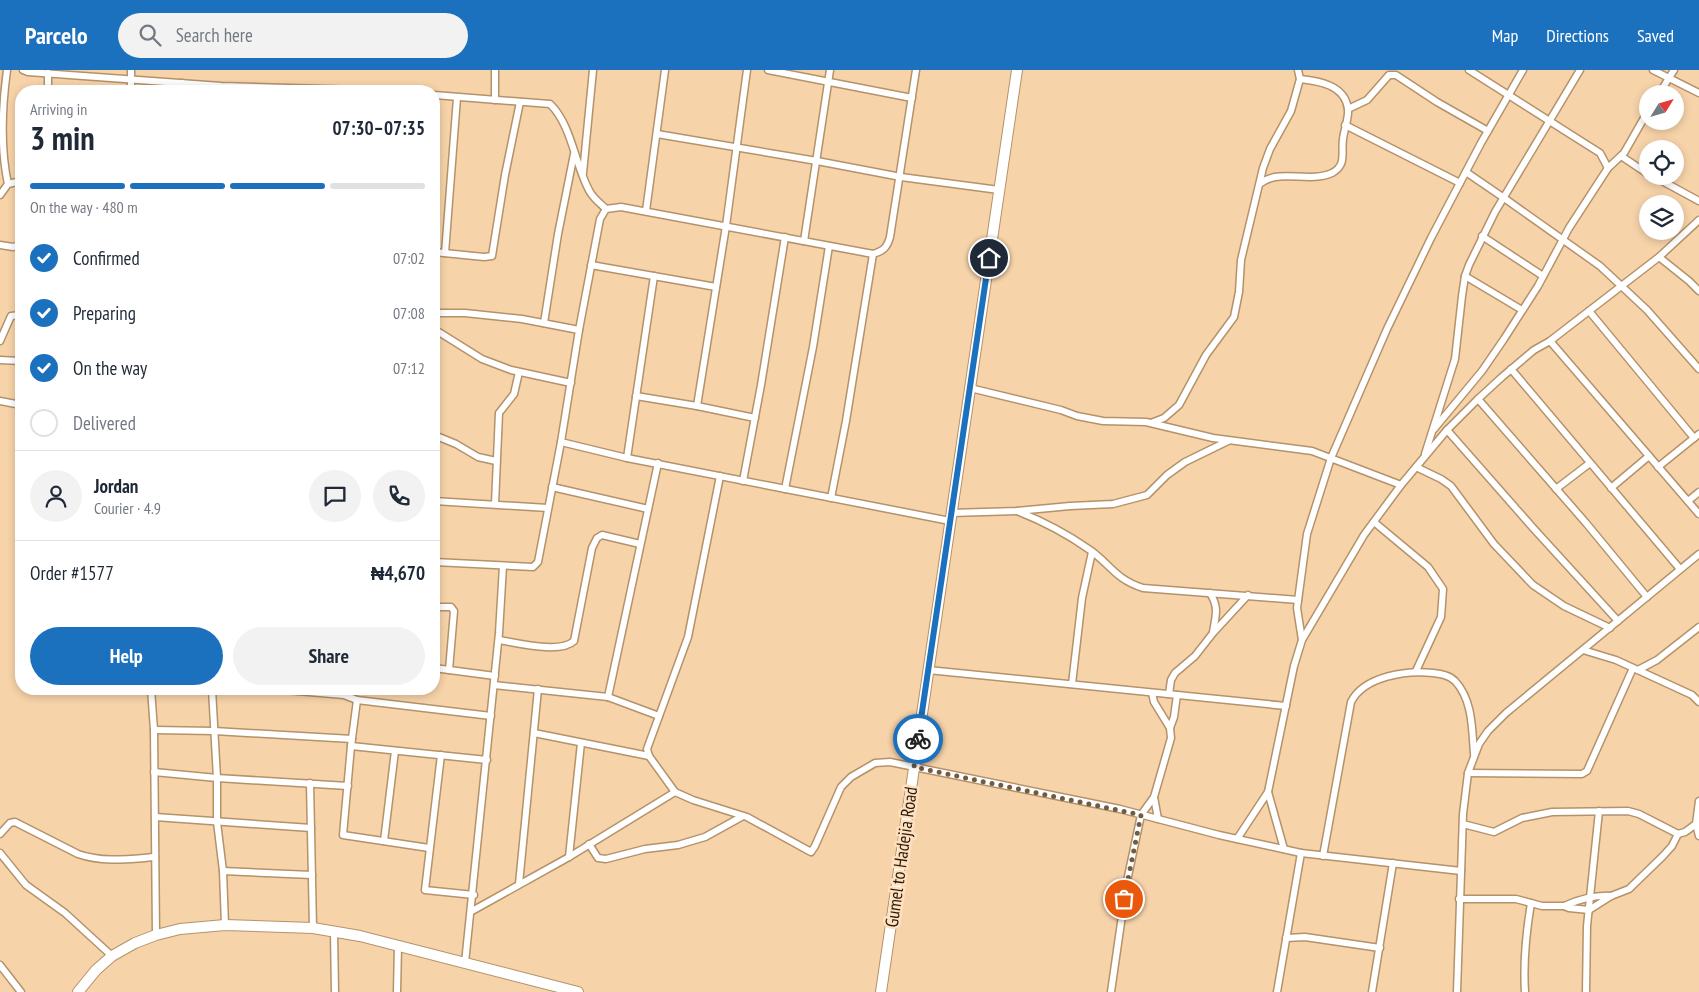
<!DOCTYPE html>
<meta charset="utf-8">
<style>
:root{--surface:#fff;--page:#f2f2f3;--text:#1f2937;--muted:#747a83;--line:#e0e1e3;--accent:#1c71bf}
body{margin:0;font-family:"PT Sans Narrow",sans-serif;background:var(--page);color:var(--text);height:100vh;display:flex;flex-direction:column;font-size:19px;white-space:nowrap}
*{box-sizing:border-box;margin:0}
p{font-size:16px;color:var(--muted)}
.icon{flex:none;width:28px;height:28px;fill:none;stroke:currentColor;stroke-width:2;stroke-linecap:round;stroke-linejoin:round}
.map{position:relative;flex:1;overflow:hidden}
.details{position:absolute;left:15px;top:15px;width:425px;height:610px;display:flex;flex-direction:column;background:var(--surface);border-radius:20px;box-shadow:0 2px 8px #0003}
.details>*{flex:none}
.needle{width:32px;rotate:53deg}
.tools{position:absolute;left:1639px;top:15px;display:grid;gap:10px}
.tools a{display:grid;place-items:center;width:45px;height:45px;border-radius:50%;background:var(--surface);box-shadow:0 2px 8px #0003;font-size:25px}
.pin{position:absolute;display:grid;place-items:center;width:42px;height:42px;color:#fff;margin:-21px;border:2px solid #fff;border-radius:50%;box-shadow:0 1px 5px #0007}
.courier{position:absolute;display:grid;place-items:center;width:50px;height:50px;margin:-25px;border:4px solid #1c71bf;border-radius:50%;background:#fff;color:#222;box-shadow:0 1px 6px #0007}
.summary em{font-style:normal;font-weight:700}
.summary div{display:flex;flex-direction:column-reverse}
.summary{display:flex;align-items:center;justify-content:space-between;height:85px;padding:0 15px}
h1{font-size:32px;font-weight:700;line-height:38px}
.bar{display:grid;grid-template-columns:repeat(4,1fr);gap:8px 5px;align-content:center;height:60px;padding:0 15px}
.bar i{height:6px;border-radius:4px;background:var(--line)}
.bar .current{background:var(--accent)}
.bar p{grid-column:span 4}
.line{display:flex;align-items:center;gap:12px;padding:0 15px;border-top:1px solid var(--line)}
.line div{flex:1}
.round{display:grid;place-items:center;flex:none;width:52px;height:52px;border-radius:26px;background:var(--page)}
ol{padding:0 15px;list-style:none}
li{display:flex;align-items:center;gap:15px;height:55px}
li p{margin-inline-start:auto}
li .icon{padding:5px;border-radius:50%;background:var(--accent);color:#fff;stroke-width:4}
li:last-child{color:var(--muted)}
li i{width:28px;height:28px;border:2px solid var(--line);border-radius:50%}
.action{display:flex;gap:10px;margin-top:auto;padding:10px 15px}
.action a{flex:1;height:58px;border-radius:30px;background:var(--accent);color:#fff;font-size:20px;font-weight:700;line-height:58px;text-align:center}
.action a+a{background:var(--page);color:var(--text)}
header{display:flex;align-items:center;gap:30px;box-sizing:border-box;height:70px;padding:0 25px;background:var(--accent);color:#fff}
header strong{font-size:24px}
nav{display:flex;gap:28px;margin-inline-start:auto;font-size:18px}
.search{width:350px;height:45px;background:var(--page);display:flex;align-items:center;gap:12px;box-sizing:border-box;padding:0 18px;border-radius:28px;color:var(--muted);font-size:19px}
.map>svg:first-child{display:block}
</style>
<header>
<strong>Parcelo</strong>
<div class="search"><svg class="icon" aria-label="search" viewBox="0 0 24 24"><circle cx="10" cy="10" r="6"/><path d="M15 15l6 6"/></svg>Search here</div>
<nav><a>Map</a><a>Directions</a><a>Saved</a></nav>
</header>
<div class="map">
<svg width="1699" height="922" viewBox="0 0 1699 922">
<rect width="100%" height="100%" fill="#f7d3a9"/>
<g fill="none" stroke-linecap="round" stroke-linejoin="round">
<g stroke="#b4926a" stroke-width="9">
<g id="minor">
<path d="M7,0C2,37 0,77 8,114"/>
<polyline points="23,0 28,2 221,16 394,21"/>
<polyline points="768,0 912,28"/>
<polyline points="1469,0 1600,83 1608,98"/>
<polyline points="1653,0 1699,23"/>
<polyline points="48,21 48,3"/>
<polyline points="131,21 131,0"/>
<polyline points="182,21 182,13"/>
<polyline points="1659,24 1674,0"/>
<path d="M434,25L550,34C572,55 575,96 590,122C594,129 601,134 606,139"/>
<polyline points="495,30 495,0"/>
<polyline points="1348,39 1367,30 1389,5 1396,5 1437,32 1488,61"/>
<polyline points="1345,55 1460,113"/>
<polyline points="657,64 817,91 901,107 999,120"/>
<polyline points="1621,86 1648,104"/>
<polyline points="1466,102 1504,128 1600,196 1647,240 1699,299"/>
<polyline points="583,103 593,0"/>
<polyline points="1653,106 1699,131"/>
<path d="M1261,113C1265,110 1270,108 1275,107C1292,104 1315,111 1332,103C1347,95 1341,83 1343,69C1344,60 1349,48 1348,39C1345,15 1319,11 1300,9"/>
<polyline points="0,125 8,114 21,111"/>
<polyline points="646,141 665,0"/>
<polyline points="1482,166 1543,206"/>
<polyline points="804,171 830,0"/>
<polyline points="0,175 13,177 21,175"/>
<polyline points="434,182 484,187 492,186 505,105 520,32"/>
<polyline points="445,183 457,28"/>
<polyline points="1659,187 1689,211 1699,221"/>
<polyline points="591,195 716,217"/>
<polyline points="1465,206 1522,240"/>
<polyline points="1589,241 1694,368"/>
<polyline points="434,243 465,243 522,249 579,260"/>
<polyline points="544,253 558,164 574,84"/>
<polyline points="434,259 482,289 511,300 571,313"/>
<polyline points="0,271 11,246 21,245"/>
<polyline points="1550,271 1699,444"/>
<polyline points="0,290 21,291"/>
<polyline points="1511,299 1680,499"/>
<polyline points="970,318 1061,340 1077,346 1103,351 1146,352 1213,368 1312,381 1401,415"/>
<polyline points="636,326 697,336 755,348"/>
<polyline points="1478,329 1586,453 1647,527"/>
<polyline points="0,331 21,335"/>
<polyline points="697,336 726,156 747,0"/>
<polyline points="1151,353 1164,348 1179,335 1206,285 1234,247 1239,222 1241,190 1263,98 1270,79 1291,41 1300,9 1298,0"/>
<polyline points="1434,359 1482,301 1504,269 1538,216 1569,158 1608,98 1624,83 1648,41"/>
<polyline points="1447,360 1534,459 1618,551"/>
<polyline points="434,365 456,374 478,387 496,391"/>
<polyline points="561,372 627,388 950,451"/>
<polyline points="1425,384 1455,289 1462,226 1465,206 1469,195 1495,142 1580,0"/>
<polyline points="627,388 654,206"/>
<polyline points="1416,397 1441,409 1451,416 1494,474 1533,515 1564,536 1610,558"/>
<polyline points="1658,397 1699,364"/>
<polyline points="720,406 688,567 647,679 649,686 675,722 693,730 747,747 811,782 815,776 841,717 851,707 875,693 890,692 1120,739 1219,765 1301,783 1461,801"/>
<polyline points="743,411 761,315 785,167"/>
<polyline points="552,417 648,439"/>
<polyline points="1611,418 1649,386"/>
<polyline points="785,419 813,277 829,176"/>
<polyline points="1556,419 1590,393"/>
<polyline points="831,428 846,351 873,184"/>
<polyline points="434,431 548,438"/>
<polyline points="1688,431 1699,422"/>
<polyline points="495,434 499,343 514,324 519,302"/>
<path d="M1017,441C1045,452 1066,463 1090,480C1111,495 1115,509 1143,518L1298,530"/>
<polyline points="951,443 1017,441 1070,436 1113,434 1147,425 1167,405 1185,392 1228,371"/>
<polyline points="1374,452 1428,497 1443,519 1441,547 1416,601"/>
<path d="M434,492L533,497L538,492L561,372L579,260L600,149L606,139L621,137L873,184C883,181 887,178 890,167L916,0"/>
<path d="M1210,523C1219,537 1216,545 1213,562"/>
<polyline points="434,537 451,537 454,541 449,600"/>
<path d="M499,570C518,573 560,584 574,571L592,478L597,468L602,465L640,474"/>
<polyline points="1302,570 1297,538 1307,464 1331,388 1387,259 1431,168 1481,73 1523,0"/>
<polyline points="1583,580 1616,590 1692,625 1699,632"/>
<polyline points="434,598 495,606"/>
<polyline points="928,600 1286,636"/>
<polyline points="1638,600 1657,590 1699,557"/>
<polyline points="1072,614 1082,528 1092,482"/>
<polyline points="494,615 608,627 659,646"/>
<polyline points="151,619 154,660 156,865"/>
<polyline points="212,619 217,708 217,752 223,801 225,855"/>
<polyline points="273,619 344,625 357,630 491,646"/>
<polyline points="1152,623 1154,632 1170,658"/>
<polyline points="1169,624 1171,610 1175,603 1195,586 1213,563 1248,525"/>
<polyline points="608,627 658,393"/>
<polyline points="357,630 351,676 343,765 429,778"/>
<polyline points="154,660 214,661 352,669"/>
<polyline points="534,663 649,686"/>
<polyline points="351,676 487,690"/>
<polyline points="441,685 425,820 474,825"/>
<polyline points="154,702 217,708 348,716"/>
<polyline points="1468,703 1582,704 1587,701 1633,598"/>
<polyline points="310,713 313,858"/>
<polyline points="1268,722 1284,779"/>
<polyline points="1154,727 1158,749"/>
<polyline points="1699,731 1696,754 1699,766"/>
<polyline points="155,747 311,758"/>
<polyline points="1463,754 1494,762 1522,748 1552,742 1628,741 1639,744 1678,764 1685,762 1696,754"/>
<path d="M0,764L10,753L15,752L78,784C104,793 129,789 155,787"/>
<polyline points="1237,769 1268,722 1294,596 1302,570 1364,465 1401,415 1447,360 1478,329 1502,307 1534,280 1550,271 1659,187 1699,150"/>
<polyline points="384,771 395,681"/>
<polyline points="589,774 598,788 606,789 645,779 678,775 705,767 743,746"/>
<polyline points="0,783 26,815 65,843 112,886"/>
<path d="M1323,786L1351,632C1364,606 1407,600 1433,603C1441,604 1449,605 1455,611C1473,630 1472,660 1474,684"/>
<polyline points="569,787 581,673"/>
<polyline points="223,801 312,805"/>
<polyline points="519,814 538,619"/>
<polyline points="1459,829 1516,829 1542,836 1564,836 1569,838 1589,840 1611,826 1629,819 1663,786 1672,776 1678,764"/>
<path d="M1564,836C1580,829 1594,825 1611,826"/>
<polyline points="472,841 569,787 675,722"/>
<polyline points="334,862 335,922"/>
<polyline points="1286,868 1305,867 1380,878"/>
<polyline points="465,893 499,563 503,496"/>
<polyline points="0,895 21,922"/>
<polyline points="397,922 398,875"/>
<polyline points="1111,922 1127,811 1141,745 1154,727 1171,668 1170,658 1174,647 1177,625"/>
<polyline points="1277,922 1301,783"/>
<polyline points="1372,922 1393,793"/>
<polyline points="1457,922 1463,744 1468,703 1479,674 1488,661 1506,643 1699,484"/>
<path d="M1525,922C1523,891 1526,863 1531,833"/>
<polyline points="1586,922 1587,856 1599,741"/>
</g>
</g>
<g stroke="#b4926a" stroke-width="12">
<g id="primary">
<polyline points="78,922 96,900 112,886 135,873 156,865 180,859 225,855 313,858 360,866 578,922"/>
<polyline points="881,922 1017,0"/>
</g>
</g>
<use href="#minor" stroke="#fff" stroke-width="6"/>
<use href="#primary" stroke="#fff" stroke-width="10"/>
</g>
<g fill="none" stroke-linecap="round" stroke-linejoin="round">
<polyline stroke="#715c42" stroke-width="5" stroke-dasharray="0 9" points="918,669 914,697 1141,745 1124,829"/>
<polyline stroke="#1c71bf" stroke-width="6" points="918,669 989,188"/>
</g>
<g text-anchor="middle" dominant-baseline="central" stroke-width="5" stroke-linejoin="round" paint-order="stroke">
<g font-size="18" fill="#291c0b" stroke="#ffe1c0">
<text transform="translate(901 787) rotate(-82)">Gumel to Hadejia Road</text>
</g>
</g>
</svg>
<div class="tools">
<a><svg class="needle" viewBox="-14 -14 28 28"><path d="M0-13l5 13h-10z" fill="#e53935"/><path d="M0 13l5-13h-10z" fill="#747a83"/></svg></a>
<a><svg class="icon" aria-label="locate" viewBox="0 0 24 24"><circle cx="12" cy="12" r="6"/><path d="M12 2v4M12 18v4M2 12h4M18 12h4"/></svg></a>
<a><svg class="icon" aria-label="layers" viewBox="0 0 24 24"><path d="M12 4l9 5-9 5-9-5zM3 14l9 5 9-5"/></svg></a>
</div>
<div class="pin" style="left:1124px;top:829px;background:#ea580c"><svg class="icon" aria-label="bag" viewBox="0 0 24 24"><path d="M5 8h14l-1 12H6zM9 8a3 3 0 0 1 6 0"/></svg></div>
<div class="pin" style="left:989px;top:188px;background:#1f2937"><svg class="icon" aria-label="home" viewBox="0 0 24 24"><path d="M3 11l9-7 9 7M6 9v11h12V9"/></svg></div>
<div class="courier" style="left:918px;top:669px"><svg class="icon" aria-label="bike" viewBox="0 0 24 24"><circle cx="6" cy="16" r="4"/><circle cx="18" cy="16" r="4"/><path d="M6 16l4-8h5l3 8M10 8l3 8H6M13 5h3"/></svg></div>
<section class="details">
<div class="summary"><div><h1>3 min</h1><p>Arriving in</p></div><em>07:30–07:35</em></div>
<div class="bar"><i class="current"></i><i class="current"></i><i class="current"></i><i></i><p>On the way · 480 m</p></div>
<ol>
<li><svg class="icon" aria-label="check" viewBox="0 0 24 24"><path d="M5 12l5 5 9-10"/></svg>Confirmed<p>07:02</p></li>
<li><svg class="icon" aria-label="check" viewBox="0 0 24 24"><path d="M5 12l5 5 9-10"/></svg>Preparing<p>07:08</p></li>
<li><svg class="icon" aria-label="check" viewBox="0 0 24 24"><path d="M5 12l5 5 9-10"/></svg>On the way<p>07:12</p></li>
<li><i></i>Delivered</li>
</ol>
<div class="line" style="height:90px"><a class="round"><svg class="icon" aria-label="person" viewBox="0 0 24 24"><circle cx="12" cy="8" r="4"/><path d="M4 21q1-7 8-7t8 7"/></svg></a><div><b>Jordan</b><p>Courier · 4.9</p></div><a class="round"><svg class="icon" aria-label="chat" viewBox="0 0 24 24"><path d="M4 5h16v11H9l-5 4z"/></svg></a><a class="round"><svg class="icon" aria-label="phone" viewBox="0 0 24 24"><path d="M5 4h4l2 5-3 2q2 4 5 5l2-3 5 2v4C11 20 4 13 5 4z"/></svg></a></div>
<div class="line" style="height:65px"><div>Order #1577</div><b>₦4,670</b></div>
<div class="action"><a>Help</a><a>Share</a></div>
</section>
</div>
